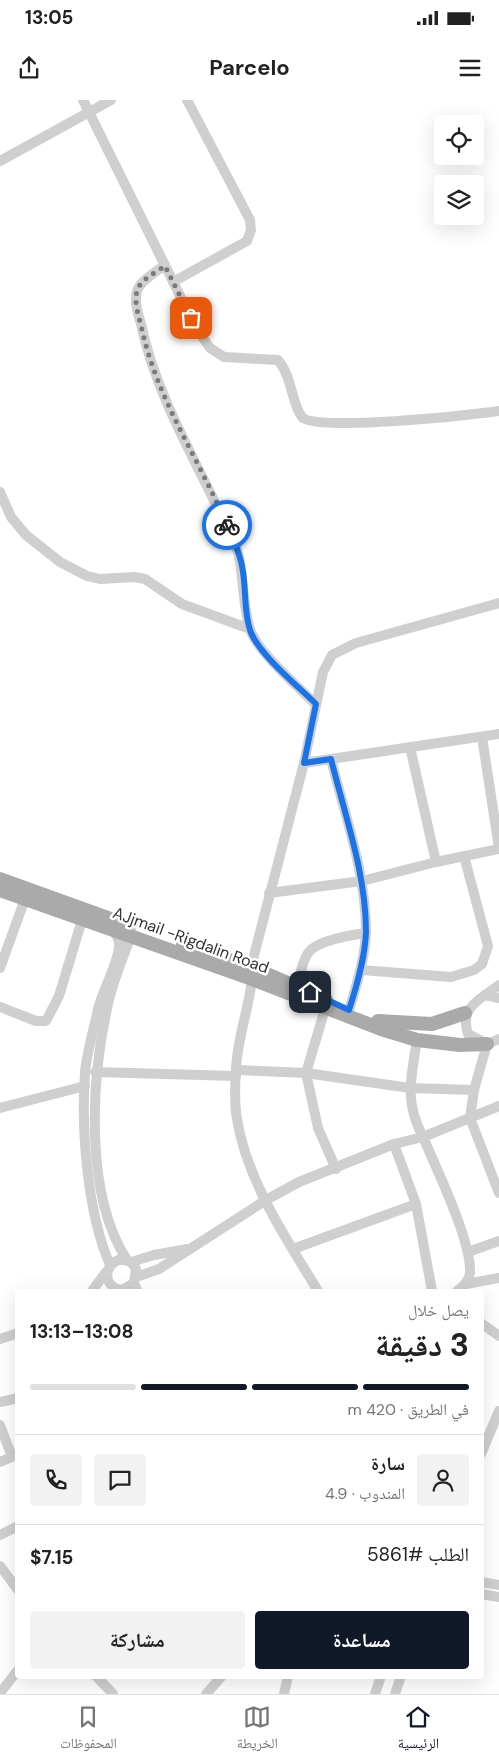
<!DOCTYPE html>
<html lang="ar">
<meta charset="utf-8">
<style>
:root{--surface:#fff;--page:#f2f2f2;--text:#222;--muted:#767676;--line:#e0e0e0;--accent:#111827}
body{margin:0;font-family:"DM Sans","Noto Naskh Arabic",sans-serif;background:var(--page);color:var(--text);direction:rtl;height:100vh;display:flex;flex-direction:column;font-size:19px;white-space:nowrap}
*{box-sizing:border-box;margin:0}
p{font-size:16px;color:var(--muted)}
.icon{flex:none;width:28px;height:28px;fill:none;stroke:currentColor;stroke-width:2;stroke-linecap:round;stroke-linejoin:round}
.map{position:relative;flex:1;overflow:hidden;direction:ltr}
.details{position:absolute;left:15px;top:1189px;width:469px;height:390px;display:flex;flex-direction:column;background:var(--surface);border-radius:5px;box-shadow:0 5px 20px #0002;direction:rtl}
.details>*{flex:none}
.fabs{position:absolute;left:434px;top:15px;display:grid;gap:10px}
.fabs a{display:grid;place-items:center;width:50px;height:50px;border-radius:5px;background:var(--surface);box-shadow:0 5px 20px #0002;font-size:25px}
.pin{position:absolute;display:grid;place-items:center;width:42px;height:42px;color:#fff;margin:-21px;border-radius:10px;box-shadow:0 2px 8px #0006}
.courier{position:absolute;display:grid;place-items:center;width:50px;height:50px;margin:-25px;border:4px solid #1a73e8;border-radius:50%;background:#fff;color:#222;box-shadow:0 1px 6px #0007}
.summary em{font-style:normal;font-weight:700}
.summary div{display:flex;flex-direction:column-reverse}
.summary{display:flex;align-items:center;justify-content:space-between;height:85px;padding:0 15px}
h1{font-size:32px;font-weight:700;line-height:38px}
.bar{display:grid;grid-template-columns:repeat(4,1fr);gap:8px 5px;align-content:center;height:60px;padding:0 15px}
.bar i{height:6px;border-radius:4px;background:var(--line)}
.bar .on{background:var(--accent)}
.bar p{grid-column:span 4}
.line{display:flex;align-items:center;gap:12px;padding:0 15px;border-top:1px solid var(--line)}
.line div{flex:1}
.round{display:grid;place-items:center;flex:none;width:52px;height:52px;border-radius:5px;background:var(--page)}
.primary-button{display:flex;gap:10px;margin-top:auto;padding:10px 15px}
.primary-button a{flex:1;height:58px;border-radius:5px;background:var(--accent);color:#fff;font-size:20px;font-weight:700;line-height:58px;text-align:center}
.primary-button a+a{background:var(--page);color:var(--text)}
.status{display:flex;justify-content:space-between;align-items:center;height:35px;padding:0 25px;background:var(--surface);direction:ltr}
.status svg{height:14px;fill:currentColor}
header{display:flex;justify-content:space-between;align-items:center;height:65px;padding:0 15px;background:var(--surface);font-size:22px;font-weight:700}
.dock{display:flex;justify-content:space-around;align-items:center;height:70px;border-top:1px solid var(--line);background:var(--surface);font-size:14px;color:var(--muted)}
.dock a{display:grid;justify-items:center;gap:2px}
.dock .on{color:var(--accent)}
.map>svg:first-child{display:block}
</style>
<div class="status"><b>13:05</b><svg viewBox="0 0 49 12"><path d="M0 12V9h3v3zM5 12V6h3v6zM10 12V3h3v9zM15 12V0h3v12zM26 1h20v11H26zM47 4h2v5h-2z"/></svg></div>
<header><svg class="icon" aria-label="menu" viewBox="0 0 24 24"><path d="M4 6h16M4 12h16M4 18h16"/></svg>Parcelo<svg class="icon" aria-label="share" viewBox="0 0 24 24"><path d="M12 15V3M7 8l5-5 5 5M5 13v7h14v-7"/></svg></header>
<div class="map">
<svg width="499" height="1594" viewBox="0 0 499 1594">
<rect width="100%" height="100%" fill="#fff"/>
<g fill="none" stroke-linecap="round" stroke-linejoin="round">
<g stroke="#cfcfcf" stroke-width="10">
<path d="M83,0L196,228L210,248L224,257L278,260C293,278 291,303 302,317C313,332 473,315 499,311"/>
<polyline points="0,61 111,0"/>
<path d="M165,165C156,172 141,180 137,191C134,202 138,214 141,224C158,305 206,376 238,452C244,477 242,504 250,529C257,552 299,587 316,605"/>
<polyline points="173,182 247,141 251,130 250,120 187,0"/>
<polyline points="0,392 11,417 26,435 60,462 87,476 100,479 134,477 145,479 182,504 250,529"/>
<polyline points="482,637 499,748"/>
<polyline points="410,647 436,762 499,749"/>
<path d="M331,659C345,716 366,773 366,832C365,858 357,885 349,910"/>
<polyline points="304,663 499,634"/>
<polyline points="269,793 362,781 436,762"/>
<polyline points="251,867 304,663 323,572 332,555 356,543 499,503"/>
<polyline points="0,868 25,799"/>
<polyline points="361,870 451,877 474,870 482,864 488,846 464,756"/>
<path d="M252,879C249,909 237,939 236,969C235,985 234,1004 237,1019C247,1081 286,1138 318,1191"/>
<path d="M297,886C300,876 302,862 308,853C316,841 351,835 366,833"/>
<polyline points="485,895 499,885"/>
<path d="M499,898L485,895C469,906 462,915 468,934L487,944L499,939"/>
<polyline points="0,907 36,921 46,921 59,896 82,820"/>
<polyline points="325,909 306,973 318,1028 336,1069"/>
<path d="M417,940C411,978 404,1001 423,1037C436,1068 472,1142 470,1173C469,1181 464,1186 457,1191"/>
<polyline points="236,970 306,973 410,988 474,990 470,1018 499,1093"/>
<polyline points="95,972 236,976"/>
<polyline points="474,990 487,944"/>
<polyline points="0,1008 85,986"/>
<polyline points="394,1044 416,1104 432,1191"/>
<polyline points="293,1149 416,1104"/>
<polyline points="468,1152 499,1141"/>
<path d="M127,1160C84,1094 91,979 108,904C113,881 123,858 131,836V827"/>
<polyline points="131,1162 154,1155 187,1149"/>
<path d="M110,1165C87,1112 81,1029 85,972C87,951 94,929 98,909C102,891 121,858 119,843C119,838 115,834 113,830"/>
<polyline points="136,1177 159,1169 266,1100 299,1082 394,1044 423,1037 499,1006"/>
<path d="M134,1183L122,1190C102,1187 103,1164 121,1159L131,1162L136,1169L134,1183L137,1191"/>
<polyline points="466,1184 499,1178"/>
<polyline points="92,1191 106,1172"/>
<polyline points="481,1223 499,1236"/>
<polyline points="0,1239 18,1233"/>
<polyline points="0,1302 18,1298"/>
<polyline points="0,1325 12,1357 0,1362"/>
<polyline points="481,1354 499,1311"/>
<polyline points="0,1435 18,1426"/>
<polyline points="0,1466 18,1490"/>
<polyline points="481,1482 499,1485"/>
<polyline points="481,1494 499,1497"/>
<polyline points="96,1576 113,1594"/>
<polyline points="0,1593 18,1570"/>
<polyline points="206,1594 222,1576"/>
<polyline points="284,1594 288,1576"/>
<polyline points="375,1594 381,1576"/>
<polyline points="395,1594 401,1576"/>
</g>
<g stroke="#aaa" stroke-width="14">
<polyline points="0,779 122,823"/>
<polyline points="0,790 252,879 381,929 417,940 460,945 487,944"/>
<polyline points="183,845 251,867 326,900"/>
<polyline points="378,921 432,924 465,913"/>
</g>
</g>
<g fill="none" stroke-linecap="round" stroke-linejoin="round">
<path stroke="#7a7a7a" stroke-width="5" stroke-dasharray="0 9" d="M191,218L165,166C156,172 140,180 137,191C134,202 138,214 141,225C156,298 198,357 227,425"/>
<path stroke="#1a73e8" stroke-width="6" d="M227,425C234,441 241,456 243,472C246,491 244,512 250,530C258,554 298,586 316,604L304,663L331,659C345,716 366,773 366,832C365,858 357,885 349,910L310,892"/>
</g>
<g text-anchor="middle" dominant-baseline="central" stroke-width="5" stroke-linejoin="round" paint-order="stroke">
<g font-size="16" fill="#323232" stroke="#fff">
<text transform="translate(191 840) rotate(20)">AJjmail -Rigdalin Road</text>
</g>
</g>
</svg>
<div class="fabs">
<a><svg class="icon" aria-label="locate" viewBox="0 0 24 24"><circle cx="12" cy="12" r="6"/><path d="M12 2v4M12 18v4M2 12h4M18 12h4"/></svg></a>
<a><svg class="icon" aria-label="layers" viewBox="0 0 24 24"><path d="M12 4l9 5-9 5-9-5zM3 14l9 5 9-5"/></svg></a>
</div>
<div class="pin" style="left:191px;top:218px;background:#ea580c"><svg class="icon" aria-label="bag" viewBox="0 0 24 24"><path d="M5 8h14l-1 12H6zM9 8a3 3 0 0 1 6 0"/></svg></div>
<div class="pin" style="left:310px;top:892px;background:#1f2937"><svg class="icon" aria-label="home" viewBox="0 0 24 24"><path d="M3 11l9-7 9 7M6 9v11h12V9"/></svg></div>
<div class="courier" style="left:227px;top:425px"><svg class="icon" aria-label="bike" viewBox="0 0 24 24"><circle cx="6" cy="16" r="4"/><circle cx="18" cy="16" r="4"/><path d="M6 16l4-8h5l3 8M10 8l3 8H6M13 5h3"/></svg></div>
<section class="details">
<div class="summary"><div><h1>3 دقيقة</h1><p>يصل خلال</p></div><em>13:08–13:13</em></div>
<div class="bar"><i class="on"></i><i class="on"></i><i class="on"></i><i></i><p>في الطريق · 420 m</p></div>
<div class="line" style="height:90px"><a class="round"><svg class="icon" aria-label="person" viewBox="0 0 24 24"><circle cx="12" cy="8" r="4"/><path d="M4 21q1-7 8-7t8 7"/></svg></a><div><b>سارة</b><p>المندوب · 4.9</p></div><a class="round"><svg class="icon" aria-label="chat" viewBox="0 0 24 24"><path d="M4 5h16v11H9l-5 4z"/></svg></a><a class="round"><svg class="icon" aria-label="phone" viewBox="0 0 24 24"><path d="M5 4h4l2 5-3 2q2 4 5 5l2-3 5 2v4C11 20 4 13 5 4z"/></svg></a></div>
<div class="line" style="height:65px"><div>الطلب #5861</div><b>$7.15</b></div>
<div class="primary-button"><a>مساعدة</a><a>مشاركة</a></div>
</section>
</div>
<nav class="dock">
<a class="on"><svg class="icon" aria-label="home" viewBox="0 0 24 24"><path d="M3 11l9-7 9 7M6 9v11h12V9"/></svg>الرئيسية</a>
<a><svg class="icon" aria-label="map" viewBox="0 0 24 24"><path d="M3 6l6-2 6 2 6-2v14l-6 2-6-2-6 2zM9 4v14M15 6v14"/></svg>الخريطة</a>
<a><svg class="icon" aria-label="saved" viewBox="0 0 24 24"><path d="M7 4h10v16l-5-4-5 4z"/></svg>المحفوظات</a>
</nav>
